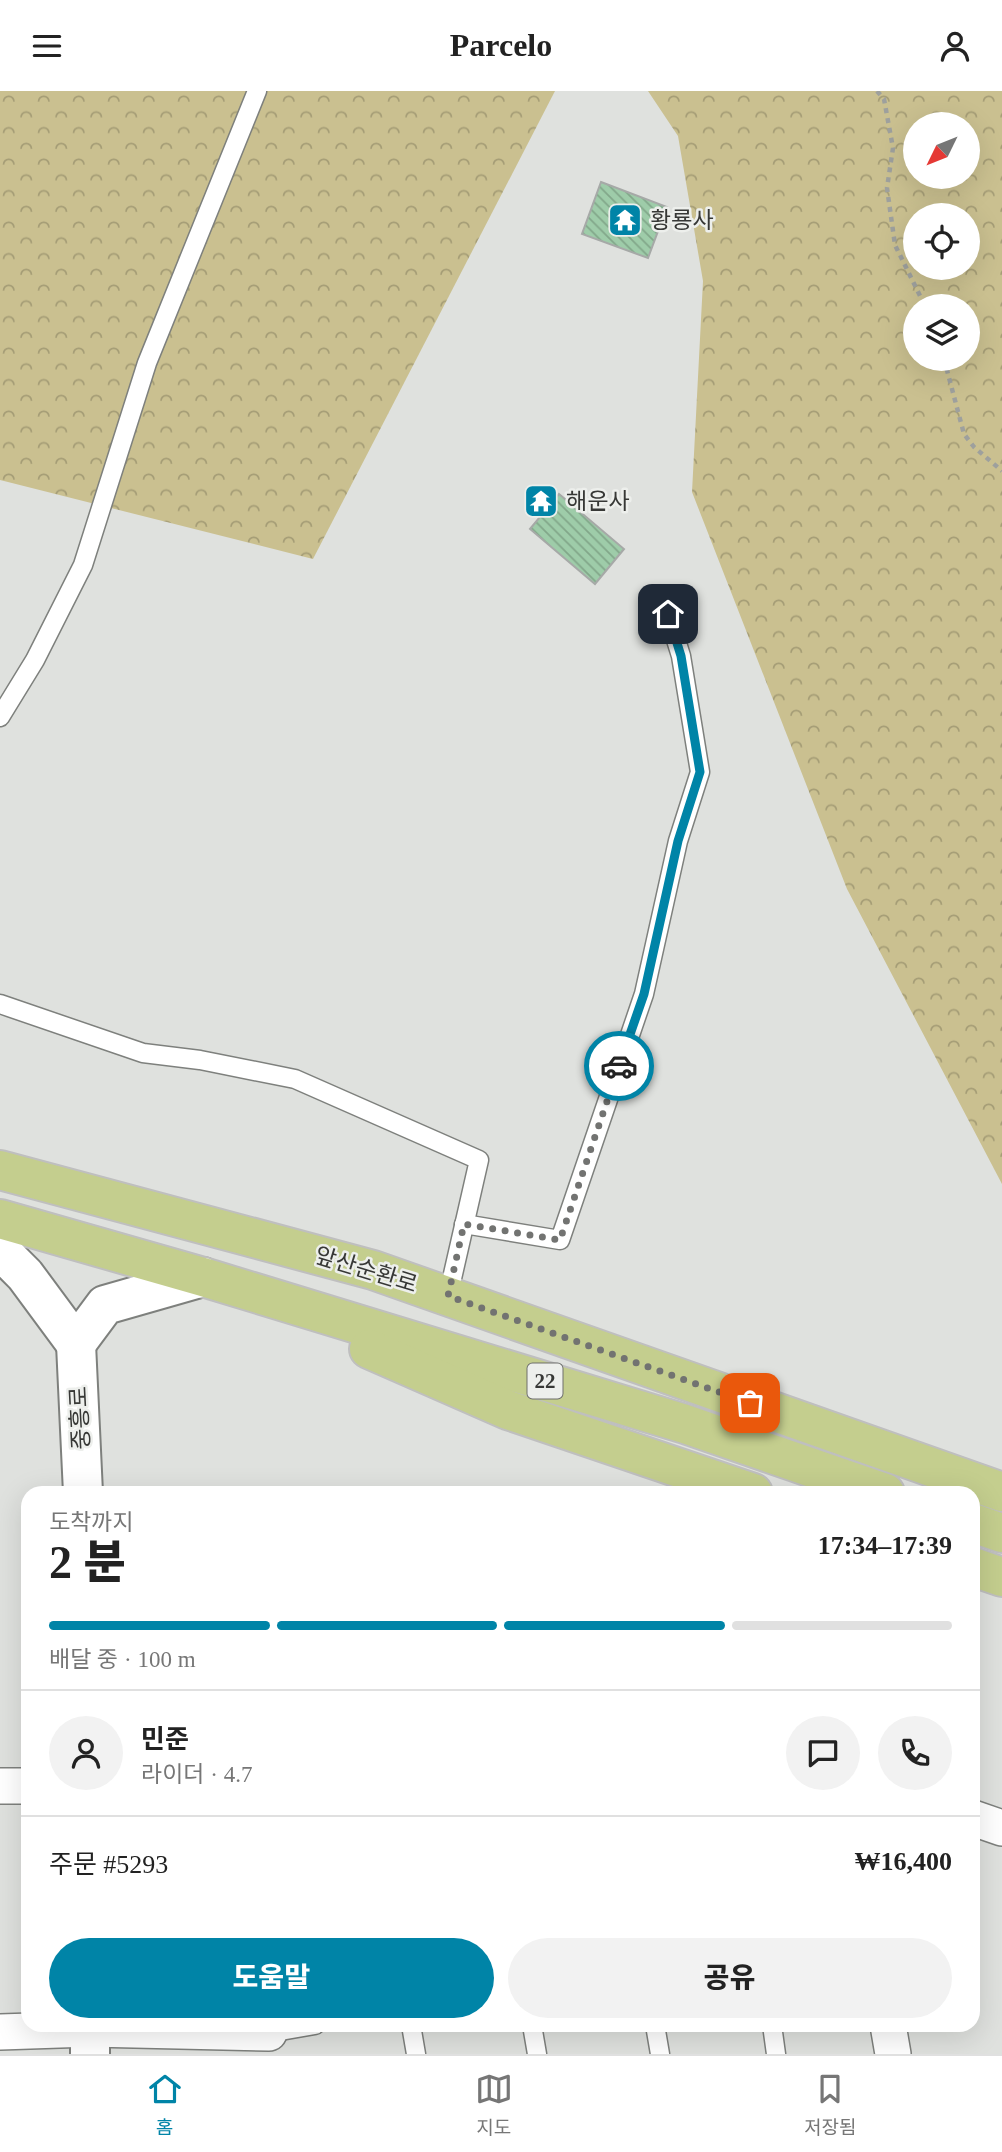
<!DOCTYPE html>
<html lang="ko">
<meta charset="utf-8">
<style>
:root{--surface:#fff;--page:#f2f2f2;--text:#222;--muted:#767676;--line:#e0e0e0;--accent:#0084a7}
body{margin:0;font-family:"Times New Roman","Noto Sans KR",serif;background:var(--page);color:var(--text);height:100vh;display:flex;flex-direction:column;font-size:26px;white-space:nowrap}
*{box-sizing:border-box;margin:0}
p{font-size:23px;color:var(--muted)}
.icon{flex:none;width:38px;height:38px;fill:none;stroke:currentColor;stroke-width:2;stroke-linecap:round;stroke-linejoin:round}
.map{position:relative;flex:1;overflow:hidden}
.drawer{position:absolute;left:21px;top:1395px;width:959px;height:546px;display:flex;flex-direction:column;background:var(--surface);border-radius:21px;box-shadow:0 7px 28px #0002}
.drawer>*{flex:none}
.needle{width:46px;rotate:227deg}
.tools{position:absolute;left:903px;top:21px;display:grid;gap:14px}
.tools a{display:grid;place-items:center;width:77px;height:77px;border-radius:50%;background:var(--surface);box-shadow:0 7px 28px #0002;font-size:35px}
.pin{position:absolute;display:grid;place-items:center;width:60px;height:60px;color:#fff;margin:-30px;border-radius:14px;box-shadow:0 4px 10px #0006}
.courier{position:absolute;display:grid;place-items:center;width:70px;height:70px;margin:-35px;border:5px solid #0084a7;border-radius:50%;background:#fff;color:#222;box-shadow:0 2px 9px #0007}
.head em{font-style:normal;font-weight:800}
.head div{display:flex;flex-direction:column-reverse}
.head{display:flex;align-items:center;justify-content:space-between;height:119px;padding:0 28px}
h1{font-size:46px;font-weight:800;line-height:52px}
.bar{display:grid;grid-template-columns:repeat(4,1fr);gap:10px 7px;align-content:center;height:84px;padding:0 28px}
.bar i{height:9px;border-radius:5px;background:var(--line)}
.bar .current{background:var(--accent)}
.bar p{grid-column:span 4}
.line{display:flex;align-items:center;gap:18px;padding:0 28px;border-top:2px solid var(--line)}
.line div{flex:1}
.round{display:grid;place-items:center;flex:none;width:74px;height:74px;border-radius:37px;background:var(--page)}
.cta{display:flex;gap:14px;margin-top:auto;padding:14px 28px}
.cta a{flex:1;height:80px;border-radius:42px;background:var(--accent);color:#fff;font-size:28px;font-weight:800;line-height:80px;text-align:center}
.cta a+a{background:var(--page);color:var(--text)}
header{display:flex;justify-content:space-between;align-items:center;height:91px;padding:0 28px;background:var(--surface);font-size:32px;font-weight:800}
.tabs{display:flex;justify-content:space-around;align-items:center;height:98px;border-top:2px solid var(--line);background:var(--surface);font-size:19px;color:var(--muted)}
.tabs a{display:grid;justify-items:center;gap:4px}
.tabs .current{color:var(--accent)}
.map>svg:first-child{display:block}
</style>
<header><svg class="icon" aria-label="menu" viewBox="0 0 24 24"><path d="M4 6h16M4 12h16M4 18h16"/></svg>Parcelo<svg class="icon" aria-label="person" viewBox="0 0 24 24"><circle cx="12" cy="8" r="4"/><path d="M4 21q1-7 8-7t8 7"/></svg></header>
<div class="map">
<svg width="1002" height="1963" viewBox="0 0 1002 1963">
<defs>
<pattern id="forest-crowns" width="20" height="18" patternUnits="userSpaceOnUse" patternTransform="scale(1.75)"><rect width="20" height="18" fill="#cac090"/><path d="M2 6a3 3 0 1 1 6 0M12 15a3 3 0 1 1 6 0" fill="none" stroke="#a59d76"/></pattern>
<pattern id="building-back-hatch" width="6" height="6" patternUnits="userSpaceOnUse" patternTransform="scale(1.75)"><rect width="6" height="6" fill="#9ecca9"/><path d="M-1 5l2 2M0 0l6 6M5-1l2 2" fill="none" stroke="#82a78a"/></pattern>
</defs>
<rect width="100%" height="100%" fill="#dfe1de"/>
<g fill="url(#forest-crowns)" fill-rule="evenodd">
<polygon points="0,0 555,0 313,468 0,389"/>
<path d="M648,0H1002V1093L847,798L692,401L703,190L678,45ZM915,33H968V86H915ZM915,124H968V177H915ZM915,215H968V268H915Z"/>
</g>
<g fill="url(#building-back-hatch)" stroke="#a6a9a7" stroke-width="2">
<polygon points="601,91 667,116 648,167 582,143"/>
<polygon points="559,403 624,458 595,493 530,438"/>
</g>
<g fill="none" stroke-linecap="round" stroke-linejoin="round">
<g stroke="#7e807d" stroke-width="21">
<g id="service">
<polyline points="0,626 35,569 83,474 147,272 257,0"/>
<polyline points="0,913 143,962 200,969 295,988 479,1069 448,1205"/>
<polyline points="464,1133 560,1149 644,903 678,750 700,681 681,565 668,523"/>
<polyline points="411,1934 416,1963"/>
<polyline points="532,1934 537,1963"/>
<polyline points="655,1934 660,1963"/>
<polyline points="772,1934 776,1963"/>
<polyline points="269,1942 315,1934"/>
</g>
</g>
<g stroke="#7e807d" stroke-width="38">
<g id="minor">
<polyline points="0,1695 28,1695"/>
<polyline points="973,1727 1002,1737"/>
<polyline points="888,1934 893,1963"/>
<polyline points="0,1941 90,1938 269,1942"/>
</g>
</g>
<g stroke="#7e807d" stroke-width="42">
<g id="tertiary">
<polyline points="0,1159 25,1184 76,1253 105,1214 203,1186"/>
<polyline points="76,1253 83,1402"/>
<polyline points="90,1934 90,1963"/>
</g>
</g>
<g stroke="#bfbfbf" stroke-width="42">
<g id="trunk">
<polyline points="0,1079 373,1179 1002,1401"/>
<polyline points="0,1128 203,1186 685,1333 885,1402"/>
<polyline points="369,1258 508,1319 753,1402"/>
<polyline points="973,1432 1002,1442"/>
<polyline points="973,1476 1002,1486"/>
</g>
</g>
<g stroke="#9ea09d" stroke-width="4.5" stroke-dasharray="5 5" stroke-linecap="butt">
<polyline points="877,0 884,8 893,57 887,97 895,154 925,215"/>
<polyline points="944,268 964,343 974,356 1002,380"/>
</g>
<use href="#service" stroke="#fff" stroke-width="18"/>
<use href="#minor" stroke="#fff" stroke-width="35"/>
<use href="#tertiary" stroke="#fff" stroke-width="38"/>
<use href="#trunk" stroke="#c4ce8e" stroke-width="38"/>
</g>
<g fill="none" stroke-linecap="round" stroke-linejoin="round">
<polyline stroke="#727371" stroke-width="7" stroke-dasharray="0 12.6" points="619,975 560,1149 464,1133 448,1205 750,1312"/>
<polyline stroke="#0084a7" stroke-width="9" points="619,975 644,903 678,750 700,681 681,565 668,523"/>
</g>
<defs>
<g id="temple-square" transform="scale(1.75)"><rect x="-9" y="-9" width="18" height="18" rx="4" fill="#0084a7" stroke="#edefec"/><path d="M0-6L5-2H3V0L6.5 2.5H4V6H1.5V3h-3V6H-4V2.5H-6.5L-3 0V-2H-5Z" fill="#fff"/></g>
</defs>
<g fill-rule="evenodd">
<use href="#temple-square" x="625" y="129"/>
<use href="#temple-square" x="541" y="410"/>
</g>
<g text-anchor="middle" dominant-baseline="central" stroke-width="5" stroke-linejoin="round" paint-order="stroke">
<rect fill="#edefec" stroke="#6e6f6d" stroke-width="2" x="527.5" y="1272.5" width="35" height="35" rx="5"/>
<g font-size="21" font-weight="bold" fill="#373836">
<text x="545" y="1290">22</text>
</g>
<g font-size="23" fill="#373836" stroke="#edefec" text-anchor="start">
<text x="650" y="129">황룡사</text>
<text x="566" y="410">해운사</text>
</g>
<g font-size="23" fill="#373836" stroke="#edefec">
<text transform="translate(366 1179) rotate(17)">앞산순환로</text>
<text transform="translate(80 1327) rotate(-93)">중흥로</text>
</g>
</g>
</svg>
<div class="tools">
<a><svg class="needle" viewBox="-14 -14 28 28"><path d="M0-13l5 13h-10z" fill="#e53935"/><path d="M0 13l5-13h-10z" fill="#767676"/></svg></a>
<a><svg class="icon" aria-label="locate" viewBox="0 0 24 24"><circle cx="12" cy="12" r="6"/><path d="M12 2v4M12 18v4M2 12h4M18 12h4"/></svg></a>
<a><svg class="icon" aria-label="layers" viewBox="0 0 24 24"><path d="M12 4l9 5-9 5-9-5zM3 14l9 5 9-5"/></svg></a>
</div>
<div class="pin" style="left:750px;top:1312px;background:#ea580c"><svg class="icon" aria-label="bag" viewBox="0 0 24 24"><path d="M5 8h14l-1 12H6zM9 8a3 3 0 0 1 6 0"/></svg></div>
<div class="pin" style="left:668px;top:523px;background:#1f2937"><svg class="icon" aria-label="home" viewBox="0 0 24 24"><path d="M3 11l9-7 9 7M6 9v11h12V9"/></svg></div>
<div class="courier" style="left:619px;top:975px"><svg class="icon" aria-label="car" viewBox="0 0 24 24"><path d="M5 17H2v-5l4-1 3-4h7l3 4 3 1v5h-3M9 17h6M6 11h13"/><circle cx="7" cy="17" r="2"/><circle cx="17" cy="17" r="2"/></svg></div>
<section class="drawer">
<div class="head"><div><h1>2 분</h1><p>도착까지</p></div><em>17:34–17:39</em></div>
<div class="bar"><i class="current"></i><i class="current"></i><i class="current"></i><i></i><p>배달 중 · 100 m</p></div>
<div class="line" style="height:126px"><a class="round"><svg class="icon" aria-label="person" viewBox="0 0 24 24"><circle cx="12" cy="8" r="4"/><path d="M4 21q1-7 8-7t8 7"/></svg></a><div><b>민준</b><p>라이더 · 4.7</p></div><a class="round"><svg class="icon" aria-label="chat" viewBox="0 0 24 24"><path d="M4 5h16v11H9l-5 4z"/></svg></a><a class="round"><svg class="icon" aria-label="phone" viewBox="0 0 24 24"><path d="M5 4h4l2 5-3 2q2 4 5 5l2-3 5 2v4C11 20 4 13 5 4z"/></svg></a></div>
<div class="line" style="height:91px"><div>주문 #5293</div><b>₩16,400</b></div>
<div class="cta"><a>도움말</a><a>공유</a></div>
</section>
</div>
<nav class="tabs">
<a class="current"><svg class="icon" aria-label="home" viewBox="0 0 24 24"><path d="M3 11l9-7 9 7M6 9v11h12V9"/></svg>홈</a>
<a><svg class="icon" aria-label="map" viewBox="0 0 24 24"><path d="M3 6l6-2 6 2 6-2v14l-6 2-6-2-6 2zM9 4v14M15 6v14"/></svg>지도</a>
<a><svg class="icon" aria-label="saved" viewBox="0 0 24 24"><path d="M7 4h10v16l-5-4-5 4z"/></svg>저장됨</a>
</nav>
